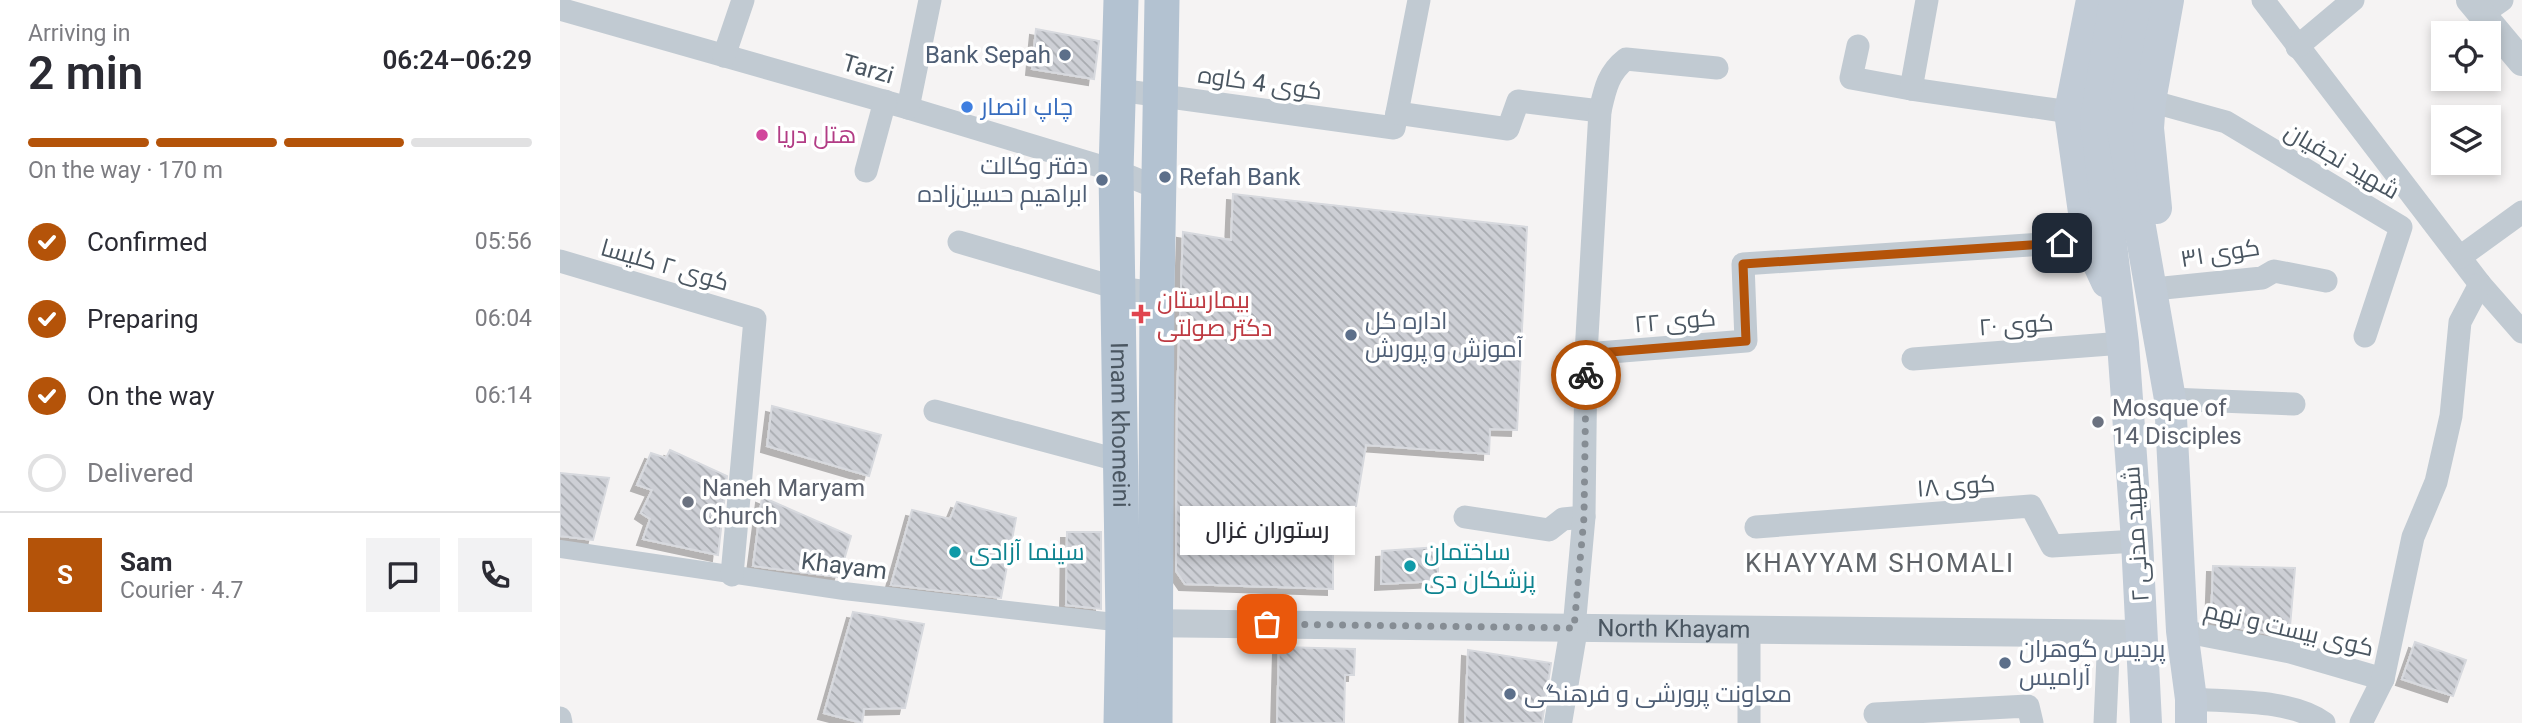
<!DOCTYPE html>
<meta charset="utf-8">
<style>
:root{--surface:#fff;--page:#f2f2f3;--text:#2b2b33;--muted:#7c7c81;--line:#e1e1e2;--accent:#b45309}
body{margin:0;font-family:Roboto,Cairo,sans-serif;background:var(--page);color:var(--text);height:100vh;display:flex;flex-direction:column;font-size:26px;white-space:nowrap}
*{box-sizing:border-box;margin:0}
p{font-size:23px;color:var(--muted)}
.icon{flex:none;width:38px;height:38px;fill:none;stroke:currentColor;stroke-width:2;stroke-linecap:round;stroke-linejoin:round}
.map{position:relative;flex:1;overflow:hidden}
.panel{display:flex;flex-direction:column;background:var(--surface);width:560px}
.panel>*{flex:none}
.fabs{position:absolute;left:1871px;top:21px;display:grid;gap:14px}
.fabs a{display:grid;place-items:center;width:70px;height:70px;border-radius:0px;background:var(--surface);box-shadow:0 4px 10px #0003;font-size:35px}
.pin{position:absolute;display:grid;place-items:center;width:60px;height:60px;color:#fff;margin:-30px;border-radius:14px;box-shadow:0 4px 10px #0006}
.courier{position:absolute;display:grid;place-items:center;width:70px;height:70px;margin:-35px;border:5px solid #b45309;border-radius:50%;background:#fff;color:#222;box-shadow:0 2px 9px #0007}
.bubble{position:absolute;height:49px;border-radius:0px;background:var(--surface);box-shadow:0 4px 10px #0003;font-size:23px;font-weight:600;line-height:49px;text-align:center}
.overview em{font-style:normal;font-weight:600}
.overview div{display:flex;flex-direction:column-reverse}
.overview{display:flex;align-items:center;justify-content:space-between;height:119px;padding:0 28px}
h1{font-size:46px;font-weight:600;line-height:52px}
.bar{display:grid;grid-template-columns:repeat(4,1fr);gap:10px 7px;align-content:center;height:84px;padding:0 28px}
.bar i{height:9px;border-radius:5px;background:var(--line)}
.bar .active{background:var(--accent)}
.bar p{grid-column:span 4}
.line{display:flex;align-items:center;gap:18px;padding:0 28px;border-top:2px solid var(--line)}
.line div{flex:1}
.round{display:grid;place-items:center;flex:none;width:74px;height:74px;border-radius:0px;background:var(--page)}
ol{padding:0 28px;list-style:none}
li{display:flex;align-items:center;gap:21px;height:77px}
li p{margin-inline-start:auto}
li .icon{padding:7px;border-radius:50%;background:var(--accent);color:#fff;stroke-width:4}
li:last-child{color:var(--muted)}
li i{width:38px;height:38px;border:4px solid var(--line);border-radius:50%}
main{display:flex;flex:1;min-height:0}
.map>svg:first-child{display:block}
</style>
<main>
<section class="panel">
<div class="overview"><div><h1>2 min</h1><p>Arriving in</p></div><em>06:24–06:29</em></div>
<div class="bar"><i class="active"></i><i class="active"></i><i class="active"></i><i></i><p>On the way · 170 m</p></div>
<ol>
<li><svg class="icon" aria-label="check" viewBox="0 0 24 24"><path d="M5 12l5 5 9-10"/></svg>Confirmed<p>05:56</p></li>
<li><svg class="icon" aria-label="check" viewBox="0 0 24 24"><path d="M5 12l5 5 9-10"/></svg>Preparing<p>06:04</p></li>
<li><svg class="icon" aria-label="check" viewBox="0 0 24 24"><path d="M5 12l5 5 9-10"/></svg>On the way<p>06:14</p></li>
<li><i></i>Delivered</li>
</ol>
<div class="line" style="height:126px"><b class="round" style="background:var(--accent);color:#fff">S</b><div><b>Sam</b><p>Courier · 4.7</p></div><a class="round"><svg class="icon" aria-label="chat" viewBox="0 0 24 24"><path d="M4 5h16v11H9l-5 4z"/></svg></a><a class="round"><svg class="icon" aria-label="phone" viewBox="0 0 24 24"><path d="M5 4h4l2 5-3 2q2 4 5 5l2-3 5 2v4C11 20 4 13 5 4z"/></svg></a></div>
</section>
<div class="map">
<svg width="1962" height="723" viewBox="0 0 1962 723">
<defs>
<pattern id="building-back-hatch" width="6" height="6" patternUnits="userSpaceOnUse" patternTransform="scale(1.75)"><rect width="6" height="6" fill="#cdcfd5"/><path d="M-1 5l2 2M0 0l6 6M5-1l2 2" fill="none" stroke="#a8abb0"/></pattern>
<filter id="shadow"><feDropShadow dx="-6" dy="6" stdDeviation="0" flood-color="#0004"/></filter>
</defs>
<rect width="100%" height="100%" fill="#f5f3f3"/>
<g fill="url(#building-back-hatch)" stroke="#d7d9de" stroke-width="2" filter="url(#shadow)">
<polygon points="476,29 539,41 534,79 472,69"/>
<polygon points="673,194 967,227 957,430 930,429 929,454 806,445 796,506 773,508 773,589 625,584 616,571 617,398 623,232 671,240"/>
<polygon points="212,406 321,435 309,476 207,446"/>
<polygon points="110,450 167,476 158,555 83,539 90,519 81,513 92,490 77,485 91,453 106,458"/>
<polygon points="0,473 49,478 33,540 0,536"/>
<polygon points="202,497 291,536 279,577 193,566"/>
<polygon points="397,502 456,518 441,598 331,585 352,510 390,519"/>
<polygon points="507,532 541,532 541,609 506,605"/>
<polygon points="878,547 878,581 821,584 822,551"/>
<polygon points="1653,566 1735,568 1729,638 1651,622"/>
<polygon points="293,612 364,624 345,708 304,709 302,723 264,713"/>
<polygon points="1855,642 1906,660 1893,696 1842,679"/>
<polygon points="719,647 795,649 794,675 785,675 784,723 717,723"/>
<polygon points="908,650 991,663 982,723 905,723"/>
</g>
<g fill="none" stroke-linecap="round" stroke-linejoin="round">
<polyline stroke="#c1cad2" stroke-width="18" points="0,549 284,591 563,623"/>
<g stroke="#c1cad2" stroke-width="23">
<polyline points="1703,0 1920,284 1962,332"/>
<polyline points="0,9 348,108 556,171 598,188"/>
<polyline points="1922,14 1942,0"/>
<polyline points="1298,46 1291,78 1351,89 1510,112"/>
<polyline points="1737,47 1793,0"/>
<polyline points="164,56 183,0"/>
<polyline points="1351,89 1367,0"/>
<polyline points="559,90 834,128 859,0"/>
<polyline points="1590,101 1666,122 1841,227 1805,336"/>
<polyline points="348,108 370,0"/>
<polyline points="837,113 948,129 958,101 1040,111"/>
<polyline points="306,171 325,101"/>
<polyline points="399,242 557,288 597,293"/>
<polyline points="1900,257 1962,212"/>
<polyline points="0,261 195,319 172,575"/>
<polyline points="1604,288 1702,278 1714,271 1766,281"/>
<path d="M1026,354L1040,111C1045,89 1048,73 1066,59L1157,68"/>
<polyline points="1353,359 1563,343"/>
<polyline points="1610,399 1734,404"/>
<polyline points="375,411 561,461"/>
<polyline points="905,517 989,530 1003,519 1024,517"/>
<polyline points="1196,527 1471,506 1492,546 1577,541"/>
<polyline points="1014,628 1024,517 1026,354 1186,341 1183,264 1528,241"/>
<polyline points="1622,631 1730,652 1823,679"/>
<path d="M1631,699C1670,702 1732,699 1764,723"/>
<polyline points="1315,714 1468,706 1472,723"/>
<polyline points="0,718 1,723"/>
<polyline points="1189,723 1189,630"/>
<polyline points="1545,723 1549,634"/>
<polyline points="1801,723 1823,679 1853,537 1876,482 1891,416 1900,322 1920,284"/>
</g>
<g stroke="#c1cad2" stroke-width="28">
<polyline points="1910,0 1962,62"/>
<path id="s1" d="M577,623L1582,634"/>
<polyline points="998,723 1014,628"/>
</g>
<g stroke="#c1cbd6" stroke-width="32">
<polyline points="1532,0 1510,112 1528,241 1547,282"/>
<polyline points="1555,0 1536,121 1563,343 1577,541 1586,723"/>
<polyline points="1584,0 1562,124 1610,399 1622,631 1631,699 1631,723"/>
<polyline points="1596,208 1588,128 1590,101 1608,0"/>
</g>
<g stroke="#b3c2d1" stroke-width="35">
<path id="s2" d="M561,0L556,171L563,623L561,723"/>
<polyline points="595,723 597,293 602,0"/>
</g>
</g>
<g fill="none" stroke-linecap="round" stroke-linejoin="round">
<polyline stroke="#868d94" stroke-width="7" stroke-dasharray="0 12.6" points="707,624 1014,628 1024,517 1026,375"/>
<polyline stroke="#b45309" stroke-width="9" points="1026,375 1026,354 1186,341 1183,264 1502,243"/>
</g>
<g fill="#5c6f8a" stroke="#fff" stroke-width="2.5">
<circle cx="505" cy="55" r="7"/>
<circle cx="605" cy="177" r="7"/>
<circle cx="542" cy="180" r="7"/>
<circle cx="791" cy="335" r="7"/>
<circle cx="1445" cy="663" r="7"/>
<circle cx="950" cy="694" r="7"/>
</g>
<circle fill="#3f7fe0" stroke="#fff" stroke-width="2.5" cx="407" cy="107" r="7"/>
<circle fill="#d1479c" stroke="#fff" stroke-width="2.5" cx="202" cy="135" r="7"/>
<path fill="#e0444e" stroke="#fff" stroke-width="2.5" d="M577.5 303.5h7v7h7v7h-7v7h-7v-7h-7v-7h7z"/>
<g fill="#6b7280" stroke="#fff" stroke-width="2.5">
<circle cx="1538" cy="422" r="7"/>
<circle cx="128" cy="502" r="7"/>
</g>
<g fill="#0f9aa8" stroke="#fff" stroke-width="2.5">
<circle cx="395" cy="552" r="7"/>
<circle cx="850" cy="566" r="7"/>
</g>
<g text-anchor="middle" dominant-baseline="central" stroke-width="7" stroke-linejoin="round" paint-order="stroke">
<g font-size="24" fill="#4e5e75" stroke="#fff" text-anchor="start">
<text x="491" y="55" text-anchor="end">Bank Sepah</text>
<text x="528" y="166" text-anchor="end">دفتر وکالت<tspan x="528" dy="28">ابراهیم حسین‌زاده</tspan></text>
<text x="619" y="177">Refah Bank</text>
<text x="805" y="321">اداره کل<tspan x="805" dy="28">آموزش و پرورش</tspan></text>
<text x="1459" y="649">پردیس گوهران<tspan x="1459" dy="28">آرامیس</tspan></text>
<text x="964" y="694">معاونت پرورشی و فرهنگی</text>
</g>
<g font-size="24" fill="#4a5661" stroke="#fff">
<text transform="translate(308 69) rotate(16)">Tarzi</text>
<text transform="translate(700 83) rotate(8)">کوی 4 کاوه</text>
<text transform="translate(1782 161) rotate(30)">شهید نجفیان</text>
<text transform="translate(1660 253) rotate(-9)">کوی ۳۱</text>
<text transform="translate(105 265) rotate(16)">کوی ۲ کلیسا</text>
<text transform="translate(1115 321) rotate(-5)">کوی ۲۲</text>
<text transform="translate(1456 325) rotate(-4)">کوی ۲۰</text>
<text stroke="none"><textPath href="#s2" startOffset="425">Imam khomeini</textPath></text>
<text transform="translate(1396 486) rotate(-4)">کوی ۱۸</text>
<text transform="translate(1576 534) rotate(-94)">شهید مدنی ۲</text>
<text transform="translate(284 566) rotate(7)">Khayam</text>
<text stroke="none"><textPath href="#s1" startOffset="537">North Khayam</textPath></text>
<text transform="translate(1729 629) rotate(13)">کوی بیست و نهم</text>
</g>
<g font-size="24" fill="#366cbe" stroke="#fff" text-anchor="start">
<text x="421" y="107">چاپ انصار</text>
</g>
<g font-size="24" fill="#b23c85" stroke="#fff" text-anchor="start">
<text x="216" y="135">هتل دریا</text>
</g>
<g font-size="24" fill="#be3a42" stroke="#fff" text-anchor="start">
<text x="597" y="300">بیمارستان<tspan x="597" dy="28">دکتر صولتی</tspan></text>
</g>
<g font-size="24" fill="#5b616d" stroke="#fff" text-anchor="start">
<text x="1552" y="408">Mosque of<tspan x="1552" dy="28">14 Disciples</tspan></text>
<text x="142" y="488">Naneh Maryam<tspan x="142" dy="28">Church</tspan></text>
</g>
<g font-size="24" fill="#0d838f" stroke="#fff" text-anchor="start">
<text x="409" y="552">سینما آزادی</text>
<text x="864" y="552">ساختمان<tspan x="864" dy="28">پزشکان دی</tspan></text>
</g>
<g font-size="26" letter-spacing="2" fill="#5f6368" stroke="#fff">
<text x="1320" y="563">KHAYYAM SHOMALI</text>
</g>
</g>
</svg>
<div class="fabs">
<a><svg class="icon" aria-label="locate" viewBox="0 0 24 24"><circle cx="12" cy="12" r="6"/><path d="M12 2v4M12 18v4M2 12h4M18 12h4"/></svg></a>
<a><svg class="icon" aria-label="layers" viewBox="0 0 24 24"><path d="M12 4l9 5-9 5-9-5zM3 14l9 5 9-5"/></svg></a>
</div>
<div class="pin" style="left:707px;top:624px;background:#ea580c"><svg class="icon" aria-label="bag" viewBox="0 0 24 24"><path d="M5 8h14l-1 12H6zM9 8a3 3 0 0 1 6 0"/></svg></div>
<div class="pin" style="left:1502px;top:243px;background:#1f2937"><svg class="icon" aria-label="home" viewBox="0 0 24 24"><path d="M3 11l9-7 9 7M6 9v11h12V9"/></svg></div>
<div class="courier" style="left:1026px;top:375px"><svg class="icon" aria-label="bike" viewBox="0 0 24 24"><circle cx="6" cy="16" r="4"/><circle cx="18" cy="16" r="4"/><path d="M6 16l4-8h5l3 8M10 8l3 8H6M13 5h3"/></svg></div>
<div class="bubble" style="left:620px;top:506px;width:175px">رستوران غزال</div>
</div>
</main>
